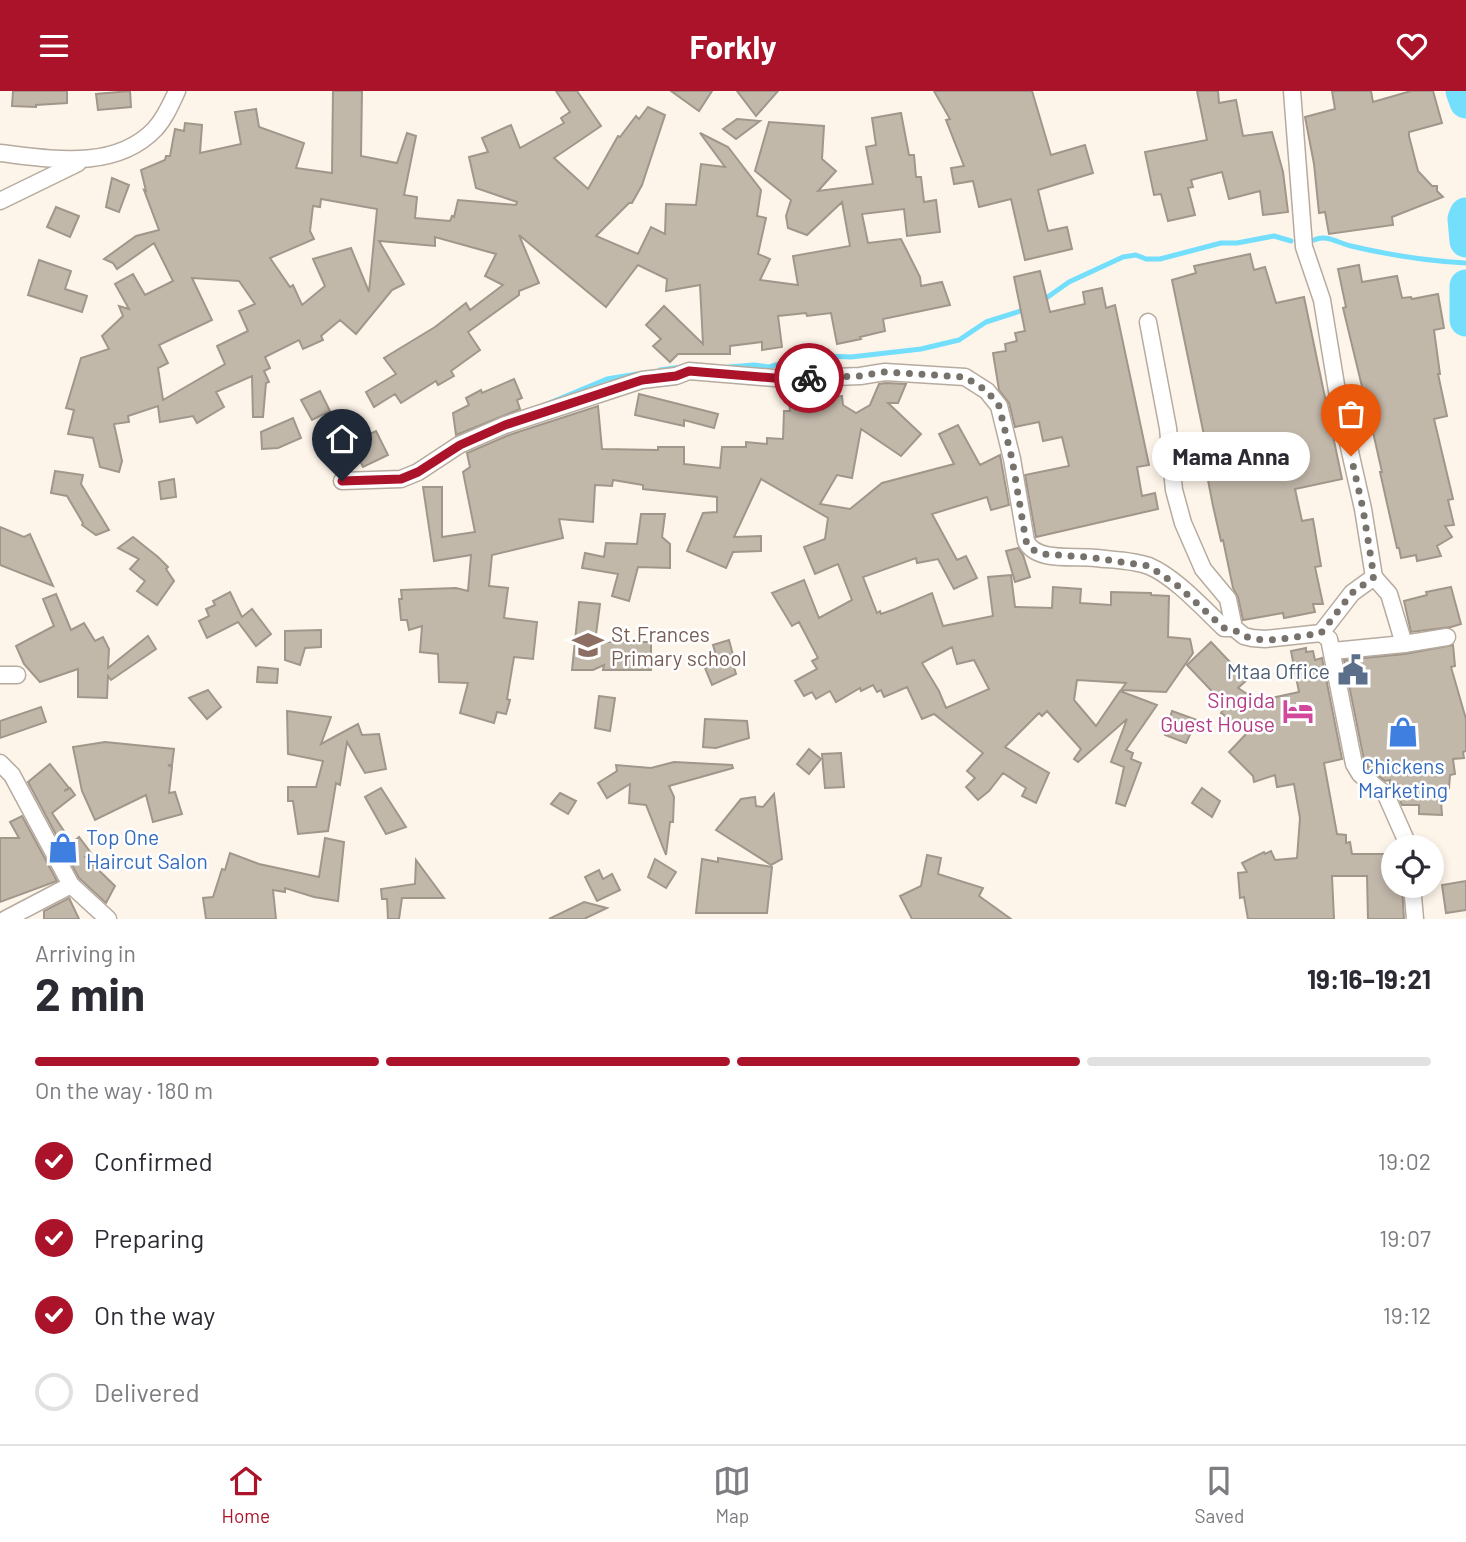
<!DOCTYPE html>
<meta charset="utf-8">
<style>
:root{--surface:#fff;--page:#f2f2f3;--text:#2b2b33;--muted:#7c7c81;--line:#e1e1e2;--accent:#aa132a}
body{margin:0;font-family:Barlow,sans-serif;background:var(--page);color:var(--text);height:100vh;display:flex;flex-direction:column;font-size:26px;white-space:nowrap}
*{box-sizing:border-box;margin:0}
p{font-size:23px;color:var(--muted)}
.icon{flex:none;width:38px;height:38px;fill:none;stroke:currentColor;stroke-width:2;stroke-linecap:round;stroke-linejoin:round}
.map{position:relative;height:828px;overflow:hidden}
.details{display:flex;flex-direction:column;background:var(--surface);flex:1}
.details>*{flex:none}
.fabs{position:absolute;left:1381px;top:744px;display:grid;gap:14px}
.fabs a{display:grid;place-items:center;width:63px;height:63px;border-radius:50%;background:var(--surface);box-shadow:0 4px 10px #0003;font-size:35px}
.pin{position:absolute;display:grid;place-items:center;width:60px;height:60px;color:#fff;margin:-72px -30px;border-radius:50% 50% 50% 0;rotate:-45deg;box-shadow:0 0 7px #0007}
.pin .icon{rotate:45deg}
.courier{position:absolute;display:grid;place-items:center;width:70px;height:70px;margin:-35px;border:5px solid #aa132a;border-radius:50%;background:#fff;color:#222;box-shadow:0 2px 9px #0007}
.bubble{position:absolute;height:49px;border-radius:24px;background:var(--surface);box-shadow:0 4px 10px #0003;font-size:23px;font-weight:700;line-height:49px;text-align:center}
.overview em{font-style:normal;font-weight:700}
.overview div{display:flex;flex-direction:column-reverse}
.overview{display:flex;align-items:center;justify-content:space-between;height:119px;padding:0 35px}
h1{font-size:46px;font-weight:700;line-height:52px}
.bar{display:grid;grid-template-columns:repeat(4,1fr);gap:10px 7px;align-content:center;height:84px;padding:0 35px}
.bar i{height:9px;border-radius:5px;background:var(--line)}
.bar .current{background:var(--accent)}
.bar p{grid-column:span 4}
ol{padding:0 35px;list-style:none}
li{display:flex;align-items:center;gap:21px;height:77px}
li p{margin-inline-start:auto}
li .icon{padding:7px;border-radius:50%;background:var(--accent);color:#fff;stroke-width:4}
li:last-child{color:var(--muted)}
li i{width:38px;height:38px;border:4px solid var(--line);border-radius:50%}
header{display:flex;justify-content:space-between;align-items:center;height:91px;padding:0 35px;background:var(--accent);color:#fff;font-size:32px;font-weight:700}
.menu{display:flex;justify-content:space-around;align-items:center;height:98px;border-top:2px solid var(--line);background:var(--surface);font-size:19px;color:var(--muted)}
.menu a{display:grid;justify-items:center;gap:4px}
.menu .current{color:var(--accent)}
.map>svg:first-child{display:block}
</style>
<header><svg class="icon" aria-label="menu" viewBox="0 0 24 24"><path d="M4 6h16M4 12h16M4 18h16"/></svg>Forkly<svg class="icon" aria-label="heart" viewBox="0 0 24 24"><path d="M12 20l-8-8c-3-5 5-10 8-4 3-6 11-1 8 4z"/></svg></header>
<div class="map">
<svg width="1466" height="828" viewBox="0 0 1466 828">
<rect width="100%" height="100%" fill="#fef5ea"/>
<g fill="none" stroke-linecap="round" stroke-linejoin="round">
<g stroke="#74defd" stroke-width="5">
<path d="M1314,149C1326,143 1338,152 1351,155C1389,164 1427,170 1466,172"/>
<polyline points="1042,210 1069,191 1123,166 1136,164 1146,168 1160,168 1221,152 1237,152 1274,145 1291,150"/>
<polyline points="729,276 754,274 769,276 805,264 851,266 921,258 959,249 986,231 1027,218"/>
<polyline points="660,279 681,276"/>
<polyline points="547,313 607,288 637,283"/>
</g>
<g stroke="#74defd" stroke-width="33">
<polyline points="1462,0 1466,11"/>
<polyline points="1466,123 1464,128 1466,150"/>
<polyline points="1466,195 1466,229"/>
</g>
</g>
<g fill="#c2b8aa" stroke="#a1968a" stroke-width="2" fill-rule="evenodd">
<polygon points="13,0 67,0 67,12 36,14 36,16 12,15"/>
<polygon points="130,0 131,16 98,19 96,3"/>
<path d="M333,0H362L361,65L397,72L407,42L416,45L404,104L417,106L415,127L450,130L452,125L454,126L458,109L516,114L517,111L476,97L469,66L488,61L482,47L511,34L520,57L564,32L561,27L570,21L556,0H577L601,35L554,67L588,98L618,45L620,46L636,25L639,28L648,16L665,24L642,94L632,112H629L596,145L638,163L651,136L665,143L666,113L696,114L701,73L725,76L700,42L728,56L761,99L757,125L766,127L758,163L770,168L760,189L798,194L793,165L850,155L842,111L807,144L788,137L786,125L791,109L755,80L769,31L824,35L822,68L836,80L818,100L873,93L866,56L876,54L872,27L901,22L909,64H914L916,86H921L924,111L936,109L940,141L907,145L904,118L862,123L868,152L901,148L920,186L921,195L942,191L950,214L883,228L885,240L860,246L861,248L837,253L831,222L807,225L806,222L778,225L782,256L762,259V251L730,255V263H678L670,271L653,255L661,248L646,234L664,215L703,253L700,194L666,200L667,188L638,174L606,216L519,144L539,192L519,200V204L468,241L480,259L451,280L454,285L438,294L436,290L401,312L395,303L374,316L366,301L396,283L384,267L435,236L466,212L470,219L503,194L485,185L496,163L435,146V155L379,150L404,193L392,199L356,243L340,229L321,245L323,249L303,258L299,249L265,266L270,277L264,280L269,291L266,292L263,326H253L252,285L216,301L224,316L197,332L193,325L160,331L158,315L128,325L129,331L114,333L122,370L119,381L100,376L93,347L68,343L74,319L66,317L81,267L109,258L102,245L123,225L119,215L129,218L115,193L133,183L145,204L173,190L154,152L117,178L113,172L104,168L136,145L159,139L144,99L146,100L141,79L165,69L166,65H170L175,38L184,40L185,32L202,34L200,62L241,53L235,21L256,18L259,36L304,52L296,77L332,82ZM321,108L377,118L369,201L351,157L313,168L325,195L302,214L293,194L290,196L270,167L314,148L310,140L313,115L320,116ZM192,187L239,190L255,213L239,220L248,240L217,255L225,273L163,309L158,277L168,272L159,254L212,229Z"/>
<polygon points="671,0 712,0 699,20"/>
<polygon points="737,0 778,0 756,25"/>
<polygon points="934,0 1032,0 1051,64 1085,54 1093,82 1038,99 1048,140 1067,136 1072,158 1025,169 1011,108 979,116 973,90 954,93 951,77 964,75 946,29 950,28"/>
<polygon points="1197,0 1218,0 1219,12 1236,9 1243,45 1272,41 1283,81 1288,121 1263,124 1260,100 1229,108 1222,81 1191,89 1193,96 1188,97 1195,124 1168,130 1161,103 1154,104 1145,61 1207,49"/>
<polygon points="1332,0 1371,0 1373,11 1411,0 1433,0 1442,32 1409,41 1409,45 1418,80 1432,95 1437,95 1437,100 1443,106 1392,126 1393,134 1329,143 1325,121 1319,122 1314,73 1305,26 1335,18"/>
<polygon points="737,28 760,30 736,48 723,38"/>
<polygon points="112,87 129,94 119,121 106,116"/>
<polygon points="56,116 79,125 70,146 47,136"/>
<polygon points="1250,163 1254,179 1265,176 1276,212 1304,206 1342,388 1295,398 1302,430 1313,428 1321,475 1315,476 1323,513 1313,513 1315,521 1284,527 1283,522 1243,529 1238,506 1233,497 1223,449 1221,450 1213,415 1207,384 1212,383 1172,189 1196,182 1194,175"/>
<polygon points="39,169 71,180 65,198 87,205 82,221 28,204"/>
<polygon points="1359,174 1362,191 1397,185 1402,207 1411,206 1412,208 1438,203 1444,237 1434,239 1440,283 1438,283 1447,325 1434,328 1453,408 1448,409 1454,434 1445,435 1452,446 1437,455 1441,465 1417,470 1416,464 1401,467 1399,457 1397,457 1380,381 1382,381 1373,341 1343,217 1346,216 1338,178"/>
<polygon points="1040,180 1050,221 1085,213 1083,201 1102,197 1106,217 1115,214 1149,374 1137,376 1142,405 1155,402 1158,418 1036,446 1025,384 1069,375 1062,346 1043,350 1039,331 1015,336 1009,312 999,299 993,262 1006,260 1005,253 1017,250 1015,242 1025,240 1014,186"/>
<polygon points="514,288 522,307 517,309 520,318 456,344 453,322 469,314 466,307 481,299 482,302"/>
<path d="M886,292L906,293L898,312H888L921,343L901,365L861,338L852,387L837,384L820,413L850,418L882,392L954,373L939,343L958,334L980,374L1000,364L1009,414L991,419L987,406L932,423L957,469L966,465L977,487L954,498L938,468L917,472L916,467L863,486L877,522L880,520L881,523L895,518L932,502L943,535L993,525L988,486L1011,484L1015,516L1052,517L1053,496L1081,498L1080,512L1111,514V501L1151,502V504L1169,505L1168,546L1190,548L1193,562L1166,601L1121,599L1126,592L1077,589L1074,609L1096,635L1120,600L1157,614L1126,659L1133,662L1131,668L1141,672L1125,715L1116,712L1124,676L1111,671L1127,628L1078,671L1074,668L1081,658L1047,620L1042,625L1039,622L1005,656L1049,682L1036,712L1022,705L1026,697L1003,682L989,700L978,709L966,696L975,687L967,680L983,662L934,623L922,628L907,596L884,606L881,599L877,601L873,594L861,600L860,597L836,611L830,600L816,608L812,601L804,605L795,590L817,578L812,570L818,567L799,531L792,535L772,502L804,489L819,527L852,509L838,473L815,483L804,456L825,448L828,427L761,388L734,446L761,445V460L733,461L726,477L687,460L703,422L717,421V406L643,398V394L613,389L612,395L595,394L593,431L559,428L563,447L492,464L489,495L508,497L504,527L537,531L533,568L514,566L507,608L510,609L506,623L497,621L494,632L460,622L468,592L439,591L438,563L420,561L422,535L409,539L407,529H401L399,508H402L401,499L456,497L468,500L471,464L434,470L423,396H442V446L475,441L463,381L470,376L467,362L509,344L598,315L602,358L658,359V356H684V373L720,377L722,356H746V351L767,353V347L783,348L784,320H790L789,308L842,305L843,314L856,322L870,314L879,293ZM952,556L957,573L974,569L989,598L946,617L939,600L922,572Z"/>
<polygon points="320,300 330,320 312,329 301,309"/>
<polygon points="639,303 718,323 714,337 684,329 684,335 635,324"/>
<polygon points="293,327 301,347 278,357 262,358 261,341"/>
<polygon points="376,340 388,364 363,376 351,352"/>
<polygon points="55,380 83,384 81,393 109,439 96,444 82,434 83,432 67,405 51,402"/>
<polygon points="174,388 176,406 161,408 159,391"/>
<polygon points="641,423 665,423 662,446 670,453 670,477 638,476 629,510 612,505 618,483 582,477 585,462 604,466 606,452 637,453"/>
<polygon points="0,436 24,446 30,443 53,495 0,474"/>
<polygon points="133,446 158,466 168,476 166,478 174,490 157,514 137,500 145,490 130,478 139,468 118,457"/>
<polygon points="1018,457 1023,464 1030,486 1015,491 1006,460"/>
<polygon points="1451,496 1461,533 1451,536 1411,541 1404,510 1427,504 1426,501"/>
<polygon points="230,501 242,526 252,518 271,543 256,555 238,531 207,547 199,530 209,525 206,518 215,514 213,510"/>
<polygon points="56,503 71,539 84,532 95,550 103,546 109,558 108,577 148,545 156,558 111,589 108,585 107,607 78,606 78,578 40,591 24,573 16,555 54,535 43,508"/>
<polygon points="579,511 600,513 595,551 651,551 651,579 603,579 604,574 593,579 572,579"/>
<polygon points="321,539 321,556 305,557 300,574 285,569 285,540"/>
<polygon points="729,549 733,564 717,568 713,554"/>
<polygon points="1211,551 1247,589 1238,597 1258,610 1299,601 1291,560 1306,557 1306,561 1313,560 1315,569 1322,567 1342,668 1324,672 1337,743 1346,744 1346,752 1350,751 1352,763 1393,763 1393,794 1402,794 1404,828 1368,828 1367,785 1332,785 1334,828 1248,828 1244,806 1240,807 1238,782 1247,781 1242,772 1264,761 1265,763 1271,760 1275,769 1297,767 1300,727 1294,693 1277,696 1275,684 1254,691 1253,685 1229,661 1248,641 1221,622 1226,615 1187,574"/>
<polygon points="1453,554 1455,575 1451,576 1466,628 1466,660 1463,661 1464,667 1453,668 1455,683 1450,684 1449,697 1444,697 1444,710 1441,710 1442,724 1419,723 1419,714 1402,714 1395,699 1390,694 1390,689 1385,690 1368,676 1364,669 1344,569 1405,563"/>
<polygon points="731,566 736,583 712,594 705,577"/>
<polygon points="258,576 278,578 277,592 257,591"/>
<polygon points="208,599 221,616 207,628 189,607"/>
<polygon points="599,605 615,607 610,640 595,637"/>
<polygon points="41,616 46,631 0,647 0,630"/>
<polygon points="287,620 331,626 321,653 358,633 362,644 379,643 386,678 365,682 347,651 340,694 336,692 328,740 298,743 293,710 288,710 288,696 316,696 323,670 288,663"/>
<polygon points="1172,620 1197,629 1186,652 1165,644"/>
<polygon points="705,628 747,630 749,647 716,657 703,656"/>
<polygon points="105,651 174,658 172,674 168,674 172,676 169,702 175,701 182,723 153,731 146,704 95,729 82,700 73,656"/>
<polygon points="809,658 821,668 809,683 797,673"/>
<polygon points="841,662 844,696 825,697 822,663"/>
<polygon points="674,671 732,674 733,677 669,695 674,706 673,731 670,731 666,764 646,714 629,712 630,693 607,707 598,692 617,680 616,674 651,677"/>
<polygon points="50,673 69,697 64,700 70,697 75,704 52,722 72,752 79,746 91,762 85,766 115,795 106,812 79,787 28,691"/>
<polygon points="381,697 406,736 386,743 365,706"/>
<polygon points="1202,697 1220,710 1212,726 1192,712"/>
<polygon points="560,702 576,710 568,723 551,713"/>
<polygon points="774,703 782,768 771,774 716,739 741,708 755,706 756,715 763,716"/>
<polygon points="22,725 57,790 0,811 0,747 19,747 10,731"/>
<polygon points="325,747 344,751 338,810 314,806 285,797 285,801 273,799 276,828 206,828 203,807 213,806 222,778 225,779 230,762 259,773 319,786"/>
<polygon points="927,764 941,767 938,783 983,797 979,805 1011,828 912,828 900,805 921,795"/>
<polygon points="718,767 772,776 767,822 696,822 702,768 718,771"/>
<polygon points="655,768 676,781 666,797 648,786"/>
<polygon points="416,769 444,807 402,807 399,828 388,828 387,808 382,808 381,798 415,793"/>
<polygon points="599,779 603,788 612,783 620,799 597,810 585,786"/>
<polygon points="1466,790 1466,819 1446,822 1442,794"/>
<polygon points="69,807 79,828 44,828 44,820"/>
<polygon points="584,811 607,817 584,828 549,828"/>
</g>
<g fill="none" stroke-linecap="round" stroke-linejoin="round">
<g stroke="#b6ab9e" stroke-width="19">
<g id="minor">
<polyline points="1292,0 1304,156 1322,209 1339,312 1363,418 1374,486 1352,502 1321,542"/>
<path d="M0,62C51,68 115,80 155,38C165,27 171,13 177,0"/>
<polyline points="0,110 78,72"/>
<polyline points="1148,231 1168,337 1174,399 1183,432 1203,478 1228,508 1234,537 1244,545 1252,547 1265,548 1321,542 1329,548 1354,673 1360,683 1386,704 1409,756"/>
<path d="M342,390L401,388L418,381L459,354L505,334L642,289L676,285L689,280L786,288L860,285L885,281L965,286L987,300L999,315L1012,368L1026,450C1036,472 1075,464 1096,467C1112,469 1133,469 1149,475C1175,486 1203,517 1224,537H1234"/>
<polyline points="1374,486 1389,503 1404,553"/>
<polyline points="1333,560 1404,553 1447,546"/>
<polyline points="0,584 17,584"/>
<polyline points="0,672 12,684 71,794 108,828"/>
<polyline points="1412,794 1415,828"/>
<polyline points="6,828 71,794"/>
</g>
</g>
<use href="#minor" stroke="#fff" stroke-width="16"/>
</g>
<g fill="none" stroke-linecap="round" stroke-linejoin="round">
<path stroke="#77726b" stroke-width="7" stroke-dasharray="0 12.6" d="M809,287L860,285L885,281L965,286L987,300L999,315L1012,368L1026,450L1029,457L1042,463L1088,466L1149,475L1178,495L1224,537C1236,537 1242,546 1254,548C1275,551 1300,545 1321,542L1352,502L1374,486L1363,418L1351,365"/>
<polyline stroke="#aa132a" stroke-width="9" points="342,390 401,388 418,381 460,354 505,334 642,289 676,285 689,280 786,288 809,287"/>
</g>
<defs>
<g id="school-bare" transform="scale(2.415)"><path d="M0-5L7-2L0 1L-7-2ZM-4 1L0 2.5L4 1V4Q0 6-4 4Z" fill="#8d6e63" stroke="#fff" stroke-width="2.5" paint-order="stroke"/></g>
<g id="civic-bare" transform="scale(2.415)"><path d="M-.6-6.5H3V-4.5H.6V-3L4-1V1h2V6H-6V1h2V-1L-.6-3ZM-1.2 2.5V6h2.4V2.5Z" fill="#5c6f8a" stroke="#fff" stroke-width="2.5" paint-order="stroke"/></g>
<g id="hotel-bare" transform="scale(2.415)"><path d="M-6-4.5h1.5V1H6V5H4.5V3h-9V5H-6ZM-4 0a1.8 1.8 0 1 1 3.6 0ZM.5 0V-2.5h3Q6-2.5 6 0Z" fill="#d1479c" stroke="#fff" stroke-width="2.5" paint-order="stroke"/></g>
<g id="shop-bare" transform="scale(2.415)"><path d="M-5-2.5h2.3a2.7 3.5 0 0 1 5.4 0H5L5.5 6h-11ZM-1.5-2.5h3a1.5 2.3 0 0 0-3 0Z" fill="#3f7fe0" stroke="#fff" stroke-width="2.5" paint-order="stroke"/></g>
</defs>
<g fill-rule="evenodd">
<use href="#school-bare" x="588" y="554"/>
<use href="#civic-bare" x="1353" y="579"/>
<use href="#hotel-bare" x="1298" y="620"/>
<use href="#shop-bare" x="1403" y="641"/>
<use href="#shop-bare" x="63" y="757"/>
</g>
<g text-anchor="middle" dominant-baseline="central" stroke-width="5" stroke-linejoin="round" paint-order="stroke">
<g font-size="21" fill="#785e54" stroke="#fff" text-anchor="start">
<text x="611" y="542">St.Frances<tspan x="611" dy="24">Primary school</tspan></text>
</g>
<g font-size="21" fill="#4e5e75" stroke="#fff" text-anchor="end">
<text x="1330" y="579">Mtaa Office</text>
</g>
<g font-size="21" fill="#b23c85" stroke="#fff" text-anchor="end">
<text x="1275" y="608">Singida<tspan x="1275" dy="24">Guest House</tspan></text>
</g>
<g font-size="21" fill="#366cbe" stroke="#fff">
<text x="1403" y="674">Chickens<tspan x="1403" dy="24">Marketing</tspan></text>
<text x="86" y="745" text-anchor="start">Top One<tspan x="86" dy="24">Haircut Salon</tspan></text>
</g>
</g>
</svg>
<div class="fabs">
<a><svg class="icon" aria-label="locate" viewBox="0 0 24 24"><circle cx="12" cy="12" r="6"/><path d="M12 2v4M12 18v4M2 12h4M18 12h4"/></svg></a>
</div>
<div class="pin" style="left:1351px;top:365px;background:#ea580c"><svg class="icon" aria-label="bag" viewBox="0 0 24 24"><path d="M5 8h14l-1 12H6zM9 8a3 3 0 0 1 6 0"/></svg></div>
<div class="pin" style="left:342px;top:390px;background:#1f2937"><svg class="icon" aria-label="home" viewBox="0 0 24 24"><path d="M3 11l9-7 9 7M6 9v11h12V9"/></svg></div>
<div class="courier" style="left:809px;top:287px"><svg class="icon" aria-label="bike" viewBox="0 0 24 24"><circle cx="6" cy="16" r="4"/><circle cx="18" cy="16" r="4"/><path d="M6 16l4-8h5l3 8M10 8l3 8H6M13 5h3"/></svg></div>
<div class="bubble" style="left:1152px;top:341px;width:158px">Mama Anna</div>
</div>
<section class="details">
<div class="overview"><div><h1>2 min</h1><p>Arriving in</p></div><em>19:16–19:21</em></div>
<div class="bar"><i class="current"></i><i class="current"></i><i class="current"></i><i></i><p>On the way · 180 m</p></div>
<ol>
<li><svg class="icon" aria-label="check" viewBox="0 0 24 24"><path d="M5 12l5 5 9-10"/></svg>Confirmed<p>19:02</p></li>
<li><svg class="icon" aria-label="check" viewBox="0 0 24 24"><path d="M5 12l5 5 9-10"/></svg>Preparing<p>19:07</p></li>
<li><svg class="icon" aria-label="check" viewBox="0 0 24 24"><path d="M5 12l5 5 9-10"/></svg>On the way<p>19:12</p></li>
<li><i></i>Delivered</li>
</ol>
</section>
<nav class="menu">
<a class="current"><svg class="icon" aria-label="home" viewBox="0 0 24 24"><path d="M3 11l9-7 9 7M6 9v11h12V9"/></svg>Home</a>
<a><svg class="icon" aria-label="map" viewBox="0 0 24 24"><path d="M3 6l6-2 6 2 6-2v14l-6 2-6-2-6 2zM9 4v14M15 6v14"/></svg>Map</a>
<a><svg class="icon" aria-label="saved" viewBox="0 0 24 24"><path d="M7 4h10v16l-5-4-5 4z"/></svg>Saved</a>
</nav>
